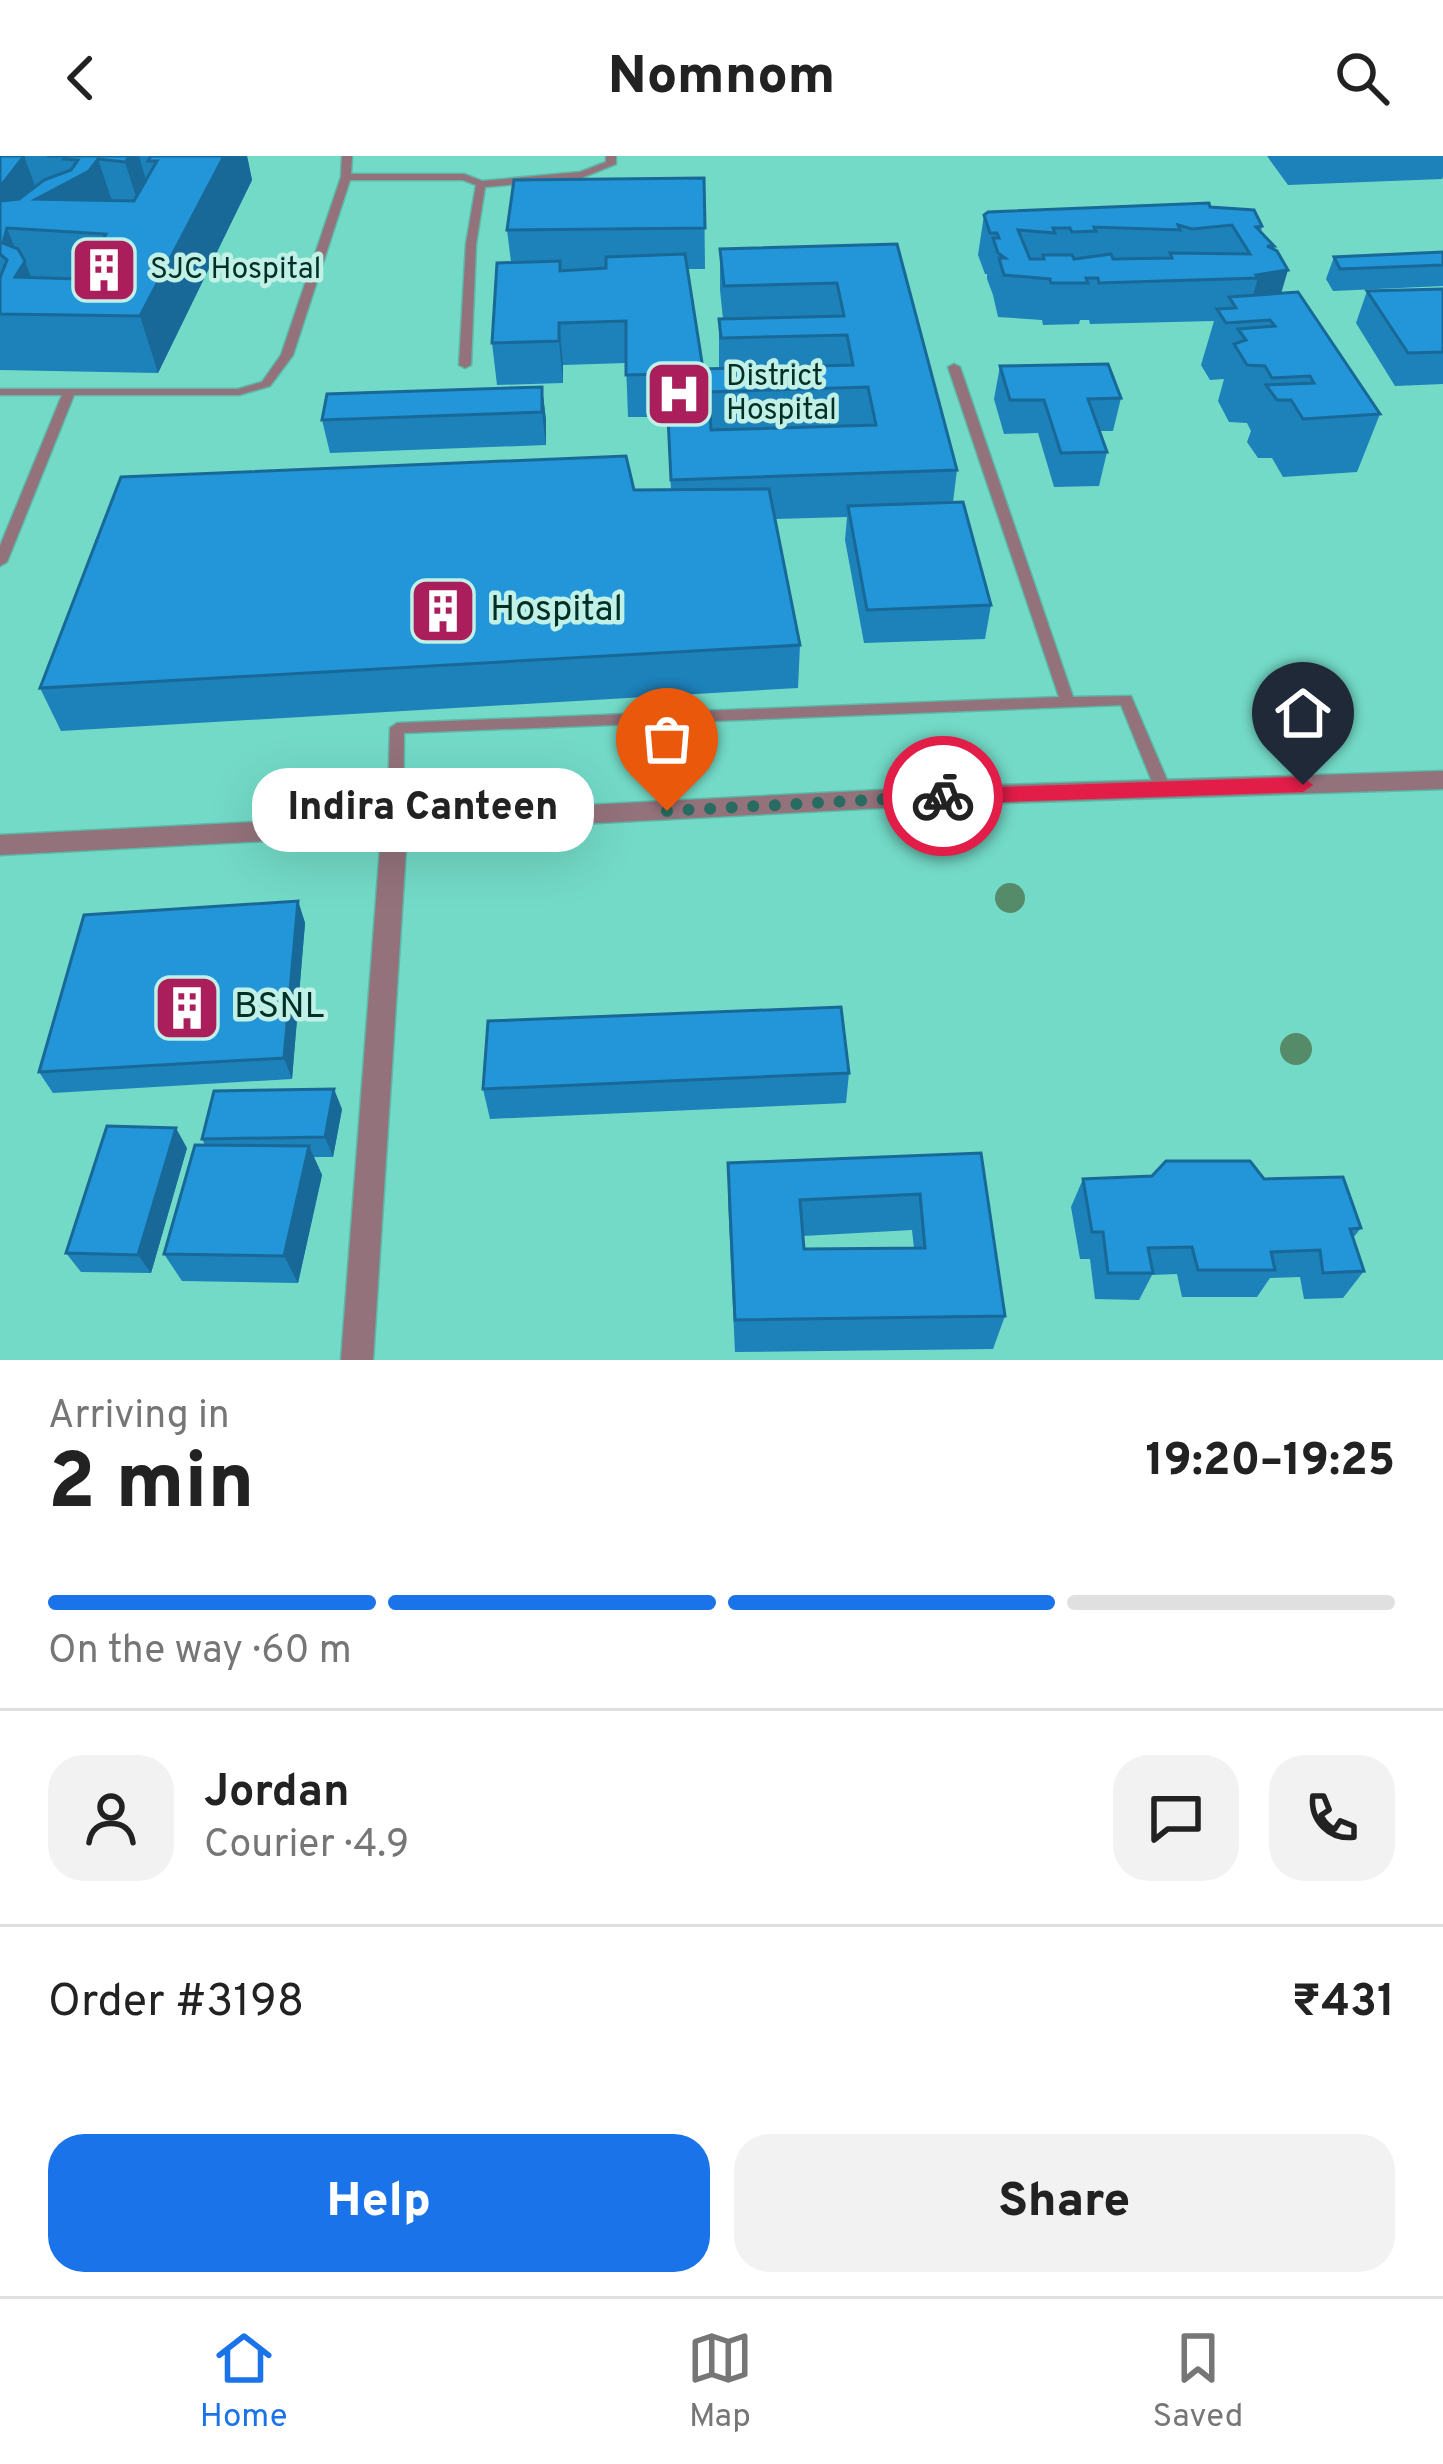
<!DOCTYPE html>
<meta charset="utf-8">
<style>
:root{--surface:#fff;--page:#f2f2f2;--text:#222;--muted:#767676;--line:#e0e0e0;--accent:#1a73e8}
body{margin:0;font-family:Overpass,sans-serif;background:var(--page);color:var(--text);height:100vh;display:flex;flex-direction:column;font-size:45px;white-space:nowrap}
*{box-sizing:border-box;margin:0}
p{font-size:39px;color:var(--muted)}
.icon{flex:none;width:66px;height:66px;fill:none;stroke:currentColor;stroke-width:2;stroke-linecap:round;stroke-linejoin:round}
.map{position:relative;height:1204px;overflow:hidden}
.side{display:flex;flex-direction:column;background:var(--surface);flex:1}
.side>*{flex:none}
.pin{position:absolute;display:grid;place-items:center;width:102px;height:102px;color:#fff;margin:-123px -51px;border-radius:50% 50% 50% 0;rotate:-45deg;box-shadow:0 0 12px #0007}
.pin .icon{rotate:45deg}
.courier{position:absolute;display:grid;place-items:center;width:120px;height:120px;margin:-60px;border:9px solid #e11d48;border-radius:50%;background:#fff;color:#222;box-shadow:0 3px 15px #0007}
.bubble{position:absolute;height:84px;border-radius:36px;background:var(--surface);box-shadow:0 12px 48px #0002;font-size:39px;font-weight:800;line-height:84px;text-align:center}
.overview em{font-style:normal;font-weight:800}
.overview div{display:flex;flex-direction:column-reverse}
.overview{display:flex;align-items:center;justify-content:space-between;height:204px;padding:0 48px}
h1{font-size:78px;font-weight:800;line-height:90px}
.bar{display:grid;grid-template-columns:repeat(4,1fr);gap:18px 12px;align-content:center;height:144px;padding:0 48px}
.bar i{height:15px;border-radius:9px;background:var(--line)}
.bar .current{background:var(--accent)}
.bar p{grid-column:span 4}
.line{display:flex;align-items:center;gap:30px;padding:0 48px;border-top:3px solid var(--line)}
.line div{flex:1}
.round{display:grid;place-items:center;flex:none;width:126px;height:126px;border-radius:36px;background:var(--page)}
.primary-button{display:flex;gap:24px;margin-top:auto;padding:24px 48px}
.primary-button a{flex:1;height:138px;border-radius:36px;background:var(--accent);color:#fff;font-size:48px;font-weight:800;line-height:138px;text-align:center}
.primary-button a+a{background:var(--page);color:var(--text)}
header{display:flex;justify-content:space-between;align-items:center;height:156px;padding:0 48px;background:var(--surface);font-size:54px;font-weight:800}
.tab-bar{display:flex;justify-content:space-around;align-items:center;height:168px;border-top:3px solid var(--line);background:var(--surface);font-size:33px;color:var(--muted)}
.tab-bar a{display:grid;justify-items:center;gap:6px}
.tab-bar .current{color:var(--accent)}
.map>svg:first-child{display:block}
</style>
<header><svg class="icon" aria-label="back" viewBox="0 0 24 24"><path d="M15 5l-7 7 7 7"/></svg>Nomnom<svg class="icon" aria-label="search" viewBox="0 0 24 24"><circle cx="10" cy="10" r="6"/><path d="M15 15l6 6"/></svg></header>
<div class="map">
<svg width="1443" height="1204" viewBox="0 0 1443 1204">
<rect width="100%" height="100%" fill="#73dac7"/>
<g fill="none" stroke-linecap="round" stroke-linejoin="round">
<g stroke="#5cb8a7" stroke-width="3">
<g id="lane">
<polygon points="342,0 352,0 351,18 464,18 482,25 580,16 606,6 606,0 616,0 616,8 581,22 485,31 476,88 471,209 465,212 459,209 466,88 476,29 463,24 350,24 293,199 270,230 239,239 74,239 7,406 0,410 0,390 62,239 0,239 0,233 238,233 262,226 281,199 341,21"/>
<polygon points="954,208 960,211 1073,541 1131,540 1171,633 1168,637 1158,637 1155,633 1121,549 404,577 403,674 401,678 389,678 387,674 390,572 397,567 1059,541 948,211"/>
</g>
</g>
<g stroke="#5cb8a7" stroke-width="3">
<polygon id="street" points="1443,615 1443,633 939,649 407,677 373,1204 341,1204 381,679 0,699 0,679 939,631"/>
</g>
<use href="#lane" fill="#94727b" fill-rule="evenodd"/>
<use href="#street" fill="#94727b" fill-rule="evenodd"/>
</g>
<g fill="#568b6a">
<circle cx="1010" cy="742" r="15"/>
<circle cx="1296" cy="893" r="16"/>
</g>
<g fill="#1d81ba" fill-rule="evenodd">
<polygon points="0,0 247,0 252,24 158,217 0,214"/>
<polygon points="1267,0 1443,0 1443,21 1442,23 1288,29"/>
<polygon points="704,22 705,113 687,113 703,213 719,213 719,163 723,163 720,134 720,93 897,88 957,314 953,346 991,449 985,483 864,487 845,384 847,361 775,363 800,489 798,532 61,575 40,532 634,334 671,334 667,261 628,261 626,207 563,209 563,227 497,229 492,187 511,106 507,74"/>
<polygon points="1210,51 1262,70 1261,76 1274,90 1281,137 1380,258 1357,316 1283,321 1272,302 1258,302 1247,286 1251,275 1247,267 1229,266 1218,245 1224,223 1210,224 1201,209 1214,165 1090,168 1089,164 1080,164 1079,168 1043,169 1042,164 998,161 993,139 987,123 987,118 985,118 978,99 984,59"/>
<polygon points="1443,96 1443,130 1333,135 1326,123 1334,101"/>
<polygon points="1443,133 1443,228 1395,230 1356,167 1367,135"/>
<polygon points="1000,210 1121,242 1113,275 1100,275 1107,296 1099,330 1054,331 1038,277 1004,278 994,243"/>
<polygon points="542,231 546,264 546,289 330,297 322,264"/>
<polygon points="298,745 305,767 292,923 53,937 39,916"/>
<polygon points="849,917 846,947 490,963 483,933"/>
<polygon points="342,953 333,1001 314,1001 322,1019 298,1127 182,1125 164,1098 205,989 202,983"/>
<polygon points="187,992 151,1117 81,1116 66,1097"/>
<path d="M981,997L1005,1160L993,1193L735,1196L728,1044V1007ZM912,1074L914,1092L804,1093L803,1080Z"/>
<polygon points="1083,1023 1264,1023 1361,1072 1353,1082 1364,1115 1343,1142 1304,1143 1300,1121 1270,1122 1257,1141 1182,1141 1177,1118 1152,1119 1139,1144 1095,1143 1090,1103 1080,1103 1071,1051"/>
</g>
<g fill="#186997">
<polygon points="24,0 39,41 98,3 116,57 7,72 22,110 25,105 45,159 30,158 0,76 0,31"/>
<polygon points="130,0 139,0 152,45 142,60 125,6"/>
<polygon points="224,0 247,0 252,24 158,217 140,160"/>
<polygon points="1288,114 1276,155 1247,160 1258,122 1256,119"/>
<polygon points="559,167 563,209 563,227 559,185"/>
<polygon points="542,231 546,264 546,289 542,256"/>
<polygon points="298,745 305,767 292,923 284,902"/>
<polygon points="334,933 342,953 333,1001 325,981"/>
<polygon points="176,972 187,992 151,1117 138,1099"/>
<polygon points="309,990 322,1019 298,1127 284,1100"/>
</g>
<g fill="#2296d8" stroke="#186997" stroke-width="3" fill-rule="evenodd">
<polygon points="0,0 24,0 0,31"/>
<path d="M47,0H130L125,6L98,3L89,15L36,43L134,45L157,5H148L151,0H224L140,160L0,158V122L7,104L0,98V45L19,43L44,24L71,14L78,4L64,3L67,0ZM7,72L106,78L80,123L15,121L25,105L18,93L3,87Z"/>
<polygon points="704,22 705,72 507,74 514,24"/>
<path d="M1209,47L1210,51L1254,54L1262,70L1256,71L1274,90H1267L1277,95L1288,114L1256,119L1258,122L1099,127L1098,122H1086L1088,127H1051L1050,123L1004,119L999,102H1005L998,97L993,82H999L997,77H990L984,59L988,56ZM1178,69L1192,73L1232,69L1250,98L1170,97L1172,102L1113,103L1111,98L1074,103L1072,99H1043L1044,103H1030L1018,74L1055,77L1053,72H1070L1072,76L1096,75L1094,71L1180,74Z"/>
<path d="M897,88L957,314L671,324L666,218L626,219V165L559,167V185L492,187L497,107L560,105V115L606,112V101L685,98L703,213L853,209L847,179L721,182L719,163L844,160L837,127L724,130L720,93ZM868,231L876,269L711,274L709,236Z"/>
<polygon points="1443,96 1443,109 1340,113 1334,101"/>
<polygon points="1443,133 1443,196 1408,197 1367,135"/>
<polygon points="1298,136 1380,258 1303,263 1291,244 1277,244 1266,229 1314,227 1310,220 1272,222 1265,210 1247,209 1234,188 1246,184 1238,173 1275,170 1270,164 1226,167 1217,153 1236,152 1229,141"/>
<polygon points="1108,208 1121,242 1088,243 1107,296 1061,297 1044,244 1010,244 1000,210"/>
<polygon points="542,231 542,256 322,264 327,238"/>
<polygon points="626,300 634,334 769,333 800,489 40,532 121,321"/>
<polygon points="963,346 991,449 867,454 848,350"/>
<polygon points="298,745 284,902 39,916 84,759"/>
<polygon points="841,851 849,917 483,933 488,865"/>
<polygon points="334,933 325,981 202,983 214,935"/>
<polygon points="107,970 176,972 138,1099 66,1097"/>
<polygon points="195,989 309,990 284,1100 164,1098"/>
<path d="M981,997L1005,1160L735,1164L728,1007ZM920,1038L925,1092L804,1093L800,1044Z"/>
<polygon points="1166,1005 1250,1005 1264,1023 1343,1021 1361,1072 1350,1073 1364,1115 1323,1117 1320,1094 1271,1096 1275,1114 1198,1114 1192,1091 1148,1092 1153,1117 1108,1117 1103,1076 1092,1076 1083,1023 1152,1020"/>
</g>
<polygon fill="#e11d48" points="1303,621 1313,629 1303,636 943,648 933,640 943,633"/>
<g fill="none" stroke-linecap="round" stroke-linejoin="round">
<polyline stroke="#286b60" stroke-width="12" stroke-dasharray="0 21.6" points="667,655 943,640"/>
</g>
<defs>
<g id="building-square" transform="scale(3.45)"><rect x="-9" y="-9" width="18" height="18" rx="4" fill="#ab1e5c" stroke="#c1f0e6"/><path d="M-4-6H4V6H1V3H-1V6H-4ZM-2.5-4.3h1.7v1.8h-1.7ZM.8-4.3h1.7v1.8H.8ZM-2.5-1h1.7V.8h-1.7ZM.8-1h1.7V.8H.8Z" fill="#fff"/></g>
<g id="hospital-square" transform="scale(3.45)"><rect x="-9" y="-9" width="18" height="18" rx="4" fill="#ab1e5c" stroke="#c1f0e6"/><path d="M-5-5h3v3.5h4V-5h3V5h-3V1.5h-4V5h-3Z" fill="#fff"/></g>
</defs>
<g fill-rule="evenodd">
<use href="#building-square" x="104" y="114"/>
<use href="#hospital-square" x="679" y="238"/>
<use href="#building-square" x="443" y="455"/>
<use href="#building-square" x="187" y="852"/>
</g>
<g text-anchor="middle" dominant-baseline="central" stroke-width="9" stroke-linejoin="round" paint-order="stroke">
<g font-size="30" fill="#002f28" stroke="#c1f0e6" text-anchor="start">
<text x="150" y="114">SJC Hospital</text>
<text x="726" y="221">District<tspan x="726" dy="34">Hospital</tspan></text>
</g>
<g font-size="36" fill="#002f28" stroke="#c1f0e6" text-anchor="start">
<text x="490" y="455">Hospital</text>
<text x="234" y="852">BSNL</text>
</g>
</g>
</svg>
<div class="pin" style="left:667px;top:655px;background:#ea580c"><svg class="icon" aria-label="bag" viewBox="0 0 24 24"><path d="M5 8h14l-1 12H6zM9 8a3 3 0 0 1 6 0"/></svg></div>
<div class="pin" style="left:1303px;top:629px;background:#1f2937"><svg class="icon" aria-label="home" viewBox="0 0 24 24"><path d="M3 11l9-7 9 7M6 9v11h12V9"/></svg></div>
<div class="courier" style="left:943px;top:640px"><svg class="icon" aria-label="bike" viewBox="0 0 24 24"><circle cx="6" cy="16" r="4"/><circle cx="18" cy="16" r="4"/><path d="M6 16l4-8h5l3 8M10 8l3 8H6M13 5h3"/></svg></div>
<div class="bubble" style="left:252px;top:612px;width:342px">Indira Canteen</div>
</div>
<section class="side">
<div class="overview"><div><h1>2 min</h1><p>Arriving in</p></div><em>19:20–19:25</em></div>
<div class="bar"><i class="current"></i><i class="current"></i><i class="current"></i><i></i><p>On the way · 60 m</p></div>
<div class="line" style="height:216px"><a class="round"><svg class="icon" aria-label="person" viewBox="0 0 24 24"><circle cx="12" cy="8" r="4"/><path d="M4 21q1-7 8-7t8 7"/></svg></a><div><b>Jordan</b><p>Courier · 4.9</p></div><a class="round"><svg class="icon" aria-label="chat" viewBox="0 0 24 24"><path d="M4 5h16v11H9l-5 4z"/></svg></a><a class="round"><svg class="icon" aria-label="phone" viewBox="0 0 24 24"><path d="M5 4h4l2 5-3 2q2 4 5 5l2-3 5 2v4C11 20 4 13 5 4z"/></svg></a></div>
<div class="line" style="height:156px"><div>Order #3198</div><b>₹431</b></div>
<div class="primary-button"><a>Help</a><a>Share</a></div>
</section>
<nav class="tab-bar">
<a class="current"><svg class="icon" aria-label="home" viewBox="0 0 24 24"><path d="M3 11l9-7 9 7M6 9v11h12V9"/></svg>Home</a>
<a><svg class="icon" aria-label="map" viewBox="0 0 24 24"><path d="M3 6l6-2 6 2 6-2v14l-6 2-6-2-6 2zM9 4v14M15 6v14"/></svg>Map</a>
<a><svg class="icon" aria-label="saved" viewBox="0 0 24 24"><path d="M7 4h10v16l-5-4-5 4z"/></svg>Saved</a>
</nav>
